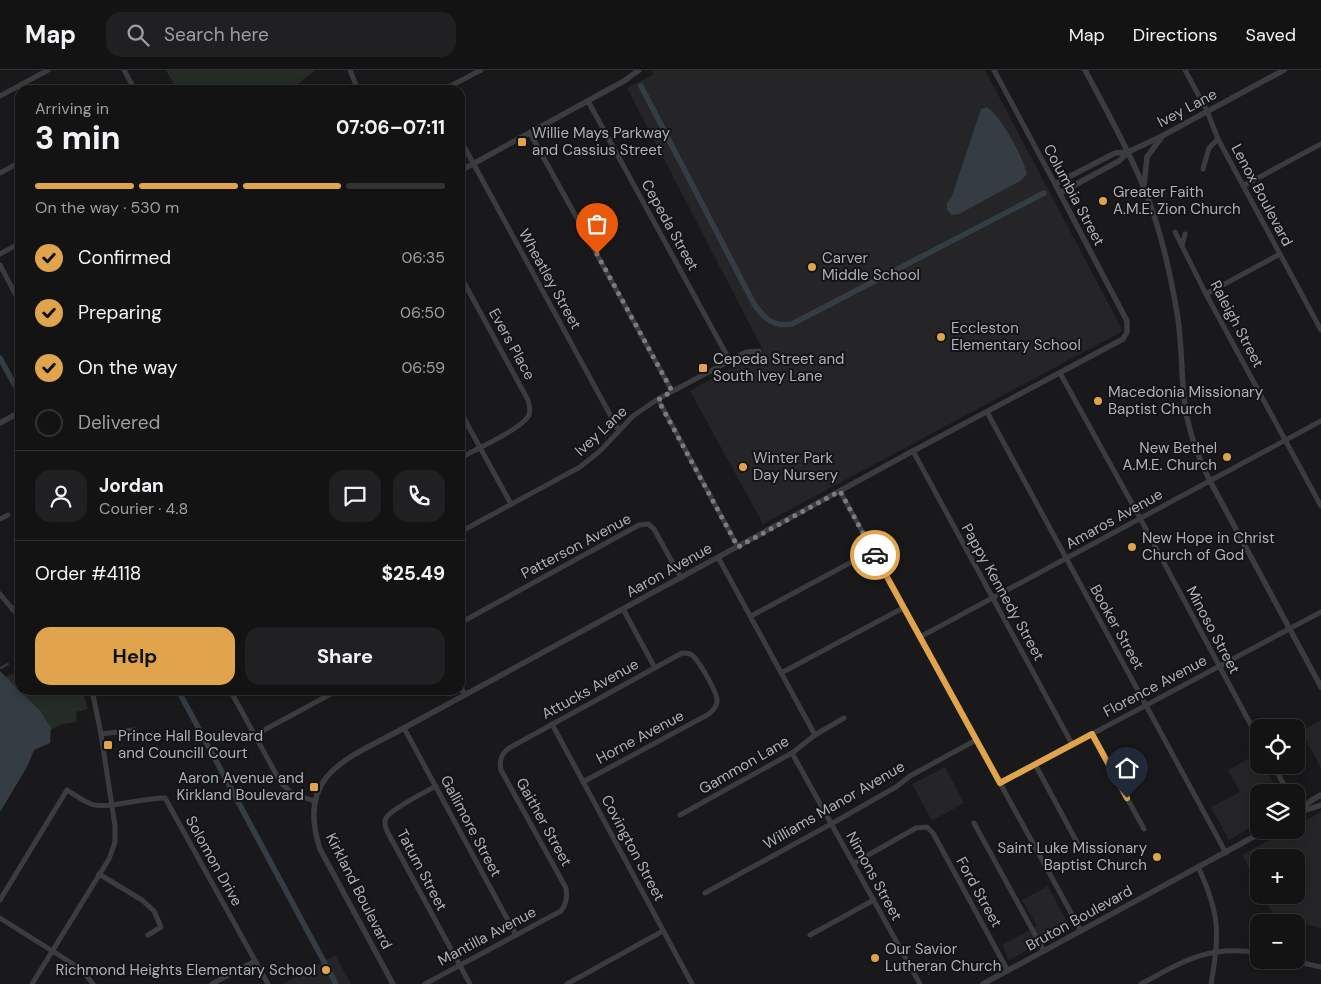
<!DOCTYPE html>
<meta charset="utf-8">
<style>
:root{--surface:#131314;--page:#202022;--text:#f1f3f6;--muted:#9d9ea0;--line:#323234;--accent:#e0a44c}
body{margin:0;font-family:"DM Sans",sans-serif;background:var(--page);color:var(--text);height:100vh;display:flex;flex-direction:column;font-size:19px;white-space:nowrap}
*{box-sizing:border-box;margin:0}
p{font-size:16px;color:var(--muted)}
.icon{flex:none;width:28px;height:28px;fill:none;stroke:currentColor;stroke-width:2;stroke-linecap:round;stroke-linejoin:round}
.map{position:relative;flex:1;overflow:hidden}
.drawer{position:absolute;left:15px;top:15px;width:450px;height:610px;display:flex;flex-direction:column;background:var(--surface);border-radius:15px;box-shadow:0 2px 12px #0003,0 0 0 1px var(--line)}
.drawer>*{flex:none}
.buttons{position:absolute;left:1250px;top:649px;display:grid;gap:10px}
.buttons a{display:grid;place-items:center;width:55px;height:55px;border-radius:10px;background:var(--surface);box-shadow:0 2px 12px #0003,0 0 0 1px var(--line);font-size:25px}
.pin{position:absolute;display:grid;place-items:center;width:42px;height:42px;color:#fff;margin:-51px -21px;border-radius:50% 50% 50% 0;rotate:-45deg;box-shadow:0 0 5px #0007}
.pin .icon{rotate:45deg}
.courier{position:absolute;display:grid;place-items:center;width:50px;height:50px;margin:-25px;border:4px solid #e0a44c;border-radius:50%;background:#fff;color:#222;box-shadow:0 1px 6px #0007}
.summary em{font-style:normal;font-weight:700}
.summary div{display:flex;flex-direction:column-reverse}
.summary{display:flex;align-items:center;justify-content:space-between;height:85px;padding:0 20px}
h1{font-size:32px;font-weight:700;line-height:38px}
.bar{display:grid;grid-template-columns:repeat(4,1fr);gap:8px 5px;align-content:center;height:60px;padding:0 20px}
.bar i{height:6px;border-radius:4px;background:var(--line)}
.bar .active{background:var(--accent)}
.bar p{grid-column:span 4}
.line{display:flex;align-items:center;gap:12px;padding:0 20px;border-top:1px solid var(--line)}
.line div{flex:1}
.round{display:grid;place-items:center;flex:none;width:52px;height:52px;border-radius:15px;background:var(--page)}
ol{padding:0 20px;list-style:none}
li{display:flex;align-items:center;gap:15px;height:55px}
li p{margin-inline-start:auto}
li .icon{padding:5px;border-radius:50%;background:var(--accent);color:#111;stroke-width:4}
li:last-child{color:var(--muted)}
li i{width:28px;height:28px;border:2px solid var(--line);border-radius:50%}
.button{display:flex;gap:10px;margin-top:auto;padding:10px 20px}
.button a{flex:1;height:58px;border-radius:15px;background:var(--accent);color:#111;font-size:20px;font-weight:700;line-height:58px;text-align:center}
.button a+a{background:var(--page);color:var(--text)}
header{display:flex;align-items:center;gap:30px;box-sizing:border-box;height:70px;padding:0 25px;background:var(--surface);border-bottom:1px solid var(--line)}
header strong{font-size:24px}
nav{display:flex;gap:28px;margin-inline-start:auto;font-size:18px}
.search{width:350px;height:45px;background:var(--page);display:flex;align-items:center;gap:12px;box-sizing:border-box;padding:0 18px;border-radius:15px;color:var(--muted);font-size:19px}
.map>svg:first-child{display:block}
</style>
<header>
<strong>Map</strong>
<div class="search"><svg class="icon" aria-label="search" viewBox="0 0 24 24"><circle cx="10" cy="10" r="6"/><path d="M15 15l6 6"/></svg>Search here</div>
<nav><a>Map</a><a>Directions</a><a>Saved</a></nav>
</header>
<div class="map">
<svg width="1321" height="914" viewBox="0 0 1321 914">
<rect width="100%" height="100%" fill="#19191b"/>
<g fill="#252528">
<polygon points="652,0 985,0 1123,261 763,454 690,321 763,280 627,18 654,4"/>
<polygon points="1321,650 1321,698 1301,661"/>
<polygon points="1258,684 1259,695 1264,695 1278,722 1259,722 1259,752 1229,770 1211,737 1240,722 1228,700"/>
<polygon points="945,697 964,733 932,751 912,714"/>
<polygon points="1321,742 1321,858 1274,846 1263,825 1296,825 1296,788 1259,788 1259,817 1242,785 1287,760 1296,760 1296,755"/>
<polygon points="1048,816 1070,857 1009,890 1002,875 1037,856 1022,830"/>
<polygon points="335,885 351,914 283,914"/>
</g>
<g fill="#252c26">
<polygon points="166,0 314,0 314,1 291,20 177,20"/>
<polygon points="20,600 20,620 82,620 88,639 76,642 77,652 62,654 30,670 0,610"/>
</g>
<g fill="#343d43">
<path d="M987,37C1002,48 1023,87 1027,104L1020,111L959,144L952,145L947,140V133L952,126L981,39Z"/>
<polygon points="0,601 41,642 51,658 50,673 34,680 27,697 0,742"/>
</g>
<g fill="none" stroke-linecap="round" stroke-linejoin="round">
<polyline stroke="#343d43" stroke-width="2" points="0,598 8,594"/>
<g stroke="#343d43" stroke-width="5.5">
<path d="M641,16L754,234C765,249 773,257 792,254L1044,123"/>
<polyline points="0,288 20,325"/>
<polyline points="178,620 336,914"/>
</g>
<g stroke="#3a3c3f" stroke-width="5">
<polyline points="124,0 135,20"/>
<polyline points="350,0 358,20"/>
<polyline points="994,0 1055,114"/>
<polyline points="1185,0 1207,41 1218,69 1321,260"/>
<polyline points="443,20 481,0"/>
<polyline points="0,26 48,0"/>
<polyline points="588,31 730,291"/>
<polyline points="530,63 672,321"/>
<polyline points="460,69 619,361"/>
<polyline points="1203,99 1209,78 1218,69"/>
<polyline points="0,103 20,92"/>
<polyline points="1243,116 1321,74"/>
<polyline points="1175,162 1206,224 1321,436"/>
<polyline points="1182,176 1185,164"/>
<polyline points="0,184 20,173"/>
<polyline points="0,195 20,233"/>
<path d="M460,205L528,330C529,335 531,339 529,345C522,359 476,379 460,388"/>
<polyline points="1206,224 1280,184"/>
<polyline points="1060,303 1140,448 1259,670"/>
<polyline points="658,329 738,477"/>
<polyline points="460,341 511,434"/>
<polyline points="987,342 1226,783"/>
<polyline points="913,381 1072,674"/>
<polyline points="840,421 1081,861"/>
<polyline points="0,449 8,445"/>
<polyline points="460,462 580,397 600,381 633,346 658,329 746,282 759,281"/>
<polyline points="718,487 815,665"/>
<polyline points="0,524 20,548"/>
<polyline points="12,539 20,534"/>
<polyline points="623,539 655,598"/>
<polyline points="751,546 872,481"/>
<polyline points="460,553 639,455 648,454 654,459 681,508"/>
<polyline points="920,567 1321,351"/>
<polyline points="781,603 903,538"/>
<polyline points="230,620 281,713 292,723 314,731"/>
<polyline points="552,654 692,914"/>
<polyline points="404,658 516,865"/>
<polyline points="101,664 134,660"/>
<polyline points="1092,664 1144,759"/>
<polyline points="255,665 338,620"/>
<polyline points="792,683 920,914"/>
<polyline points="1035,694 1080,778"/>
<polyline points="1273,695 1288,722"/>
<polyline points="1000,713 1321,542"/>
<path d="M436,716C425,722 391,739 386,748C383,753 386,759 388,763L470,914"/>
<polyline points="680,745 792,683 815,665 844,648"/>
<polyline points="974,753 1044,881"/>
<polyline points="854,793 916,758 927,757 933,763 1008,901"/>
<path d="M1198,797C1220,843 1220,865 1211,914"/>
<polyline points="99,804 142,830 154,841 161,857 148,865"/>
<polyline points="705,823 831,754 896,717 910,706 976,670"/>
<path d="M0,830L67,720C75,725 83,731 91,734C105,740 147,727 165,728L268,914"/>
<polyline points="0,848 81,899 93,914"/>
<polyline points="810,865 874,830"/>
<polyline points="1290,890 1321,897"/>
<polyline points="32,914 109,789 115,772 115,756 101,664 92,620"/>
<polyline points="212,914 255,891"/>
<path d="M425,914L561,841C567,833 567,828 566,818L501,700C499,690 501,685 509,678L682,583C685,583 688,583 690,584C697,586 718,624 717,631C717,637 713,640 709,644L583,712"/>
<polyline points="567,914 663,861"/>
<path d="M1141,914C1183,891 1210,874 1259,883"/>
</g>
<g stroke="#3a3c3f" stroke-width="5.5">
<path d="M1085,0C1105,38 1127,76 1143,116C1159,153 1169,197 1176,237C1182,267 1181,298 1184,328C1187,358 1197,385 1210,411L1321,617"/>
<polyline points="460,101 624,11 639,0"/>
<polyline points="1144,116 1147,87 1161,68"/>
<polyline points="1060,123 1119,91 1128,82"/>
<polyline points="0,353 20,342"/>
<polyline points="460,616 465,625"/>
<polyline points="1300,742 1321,735"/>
<polyline points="1296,743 1312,730 1321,725"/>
<path d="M393,914L320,779C295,703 349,688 404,658L913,381L1123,269L1127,262V251L1055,114L1115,83L1128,82L1162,66L1284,0"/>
<polyline points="983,914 1266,760"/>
</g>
</g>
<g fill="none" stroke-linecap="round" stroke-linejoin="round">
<polyline stroke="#797c82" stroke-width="5" stroke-dasharray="0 9" points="597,184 672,321 658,330 738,477 840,421 875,485"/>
<polyline stroke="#e0a44c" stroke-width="6" points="875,485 1000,713 1092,664 1127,728"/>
</g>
<g fill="#e0a44c" stroke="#141416" stroke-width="2">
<rect x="517" y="67" width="10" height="10" rx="2.5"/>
<circle cx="1103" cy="131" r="5"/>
<circle cx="812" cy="197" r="5"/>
<circle cx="941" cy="267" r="5"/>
<rect x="698" y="293" width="10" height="10" rx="2.5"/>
<circle cx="1098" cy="331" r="5"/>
<circle cx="1227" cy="387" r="5"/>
<circle cx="743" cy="397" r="5"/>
<circle cx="1132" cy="477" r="5"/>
<rect x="103" y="670" width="10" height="10" rx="2.5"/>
<rect x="309" y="712" width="10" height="10" rx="2.5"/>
<circle cx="1157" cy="787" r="5"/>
<circle cx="875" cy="888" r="5"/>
<circle cx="326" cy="900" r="5"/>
</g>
<g text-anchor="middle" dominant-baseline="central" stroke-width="4" stroke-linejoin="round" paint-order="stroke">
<g font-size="15" fill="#adb1b9" stroke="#141416">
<text transform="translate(1187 38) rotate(-28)">Ivey Lane</text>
<text transform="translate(1074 125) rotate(62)">Columbia Street</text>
<text transform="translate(1262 125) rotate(62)">Lenox Boulevard</text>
<text transform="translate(670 155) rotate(61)">Cepeda Street</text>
<text transform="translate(550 209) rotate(61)">Wheatley Street</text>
<text transform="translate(1237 254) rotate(62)">Raleigh Street</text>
<text transform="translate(512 274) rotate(61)">Evers Place</text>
<text transform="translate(601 361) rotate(-43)">Ivey Lane</text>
<text transform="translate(1114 449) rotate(-29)">Amaros Avenue</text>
<text transform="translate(576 476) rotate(-28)">Patterson Avenue</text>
<text transform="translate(669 500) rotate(-29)">Aaron Avenue</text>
<text transform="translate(1003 522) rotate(61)">Pappy Kennedy Street</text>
<text transform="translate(1117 557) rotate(61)">Booker Street</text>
<text transform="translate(1213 560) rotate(62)">Minoso Street</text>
<text transform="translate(1155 616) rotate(-28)">Florence Avenue</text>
<text transform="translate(590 619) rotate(-29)">Attucks Avenue</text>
<text transform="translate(640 667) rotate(-28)">Horne Avenue</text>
<text transform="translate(744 695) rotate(-30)">Gammon Lane</text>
<text transform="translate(834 735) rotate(-30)">Williams Manor Avenue</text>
<text transform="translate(544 752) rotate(61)">Gaither Street</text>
<text transform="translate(471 756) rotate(62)">Gallimore Street</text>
<text transform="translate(633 778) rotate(62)">Covington Street</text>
<text transform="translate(214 791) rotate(61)">Solomon Drive</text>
<text transform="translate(422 800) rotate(62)">Tatum Street</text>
<text transform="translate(874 806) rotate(61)">Nimons Street</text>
<text transform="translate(359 821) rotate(63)">Kirkland Boulevard</text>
<text transform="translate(979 822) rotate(61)">Ford Street</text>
<text transform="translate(1079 848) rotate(-29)">Bruton Boulevard</text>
<text transform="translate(487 866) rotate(-28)">Mantilla Avenue</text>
</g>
<g font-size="15" fill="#adb1b9" stroke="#141416" text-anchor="start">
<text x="532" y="63">Willie Mays Parkway<tspan x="532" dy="17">and Cassius Street</tspan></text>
<text x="1113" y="122">Greater Faith<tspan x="1113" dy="17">A.M.E. Zion Church</tspan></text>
<text x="822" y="188">Carver<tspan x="822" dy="17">Middle School</tspan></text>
<text x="951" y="258">Eccleston<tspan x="951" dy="17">Elementary School</tspan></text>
<text x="713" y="289">Cepeda Street and<tspan x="713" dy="17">South Ivey Lane</tspan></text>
<text x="1108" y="322">Macedonia Missionary<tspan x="1108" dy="17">Baptist Church</tspan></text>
<text x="1217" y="378" text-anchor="end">New Bethel<tspan x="1217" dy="17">A.M.E. Church</tspan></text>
<text x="753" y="388">Winter Park<tspan x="753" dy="17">Day Nursery</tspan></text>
<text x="1142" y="468">New Hope in Christ<tspan x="1142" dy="17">Church of God</tspan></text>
<text x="118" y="666">Prince Hall Boulevard<tspan x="118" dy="17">and Councill Court</tspan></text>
<text x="304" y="708" text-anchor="end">Aaron Avenue and<tspan x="304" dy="17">Kirkland Boulevard</tspan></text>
<text x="1147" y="778" text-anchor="end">Saint Luke Missionary<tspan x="1147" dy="17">Baptist Church</tspan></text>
<text x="885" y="879">Our Savior<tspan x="885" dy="17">Lutheran Church</tspan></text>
<text x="316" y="900" text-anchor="end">Richmond Heights Elementary School</text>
</g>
</g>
</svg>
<div class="buttons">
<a><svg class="icon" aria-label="locate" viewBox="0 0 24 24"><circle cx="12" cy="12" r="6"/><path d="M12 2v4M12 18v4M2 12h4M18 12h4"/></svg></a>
<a><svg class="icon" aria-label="layers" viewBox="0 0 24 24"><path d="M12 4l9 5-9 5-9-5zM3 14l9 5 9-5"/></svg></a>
<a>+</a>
<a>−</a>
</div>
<div class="pin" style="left:597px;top:184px;background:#ea580c"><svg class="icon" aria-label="bag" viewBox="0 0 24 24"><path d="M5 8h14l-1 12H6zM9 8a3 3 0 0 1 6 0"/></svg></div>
<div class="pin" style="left:1127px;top:728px;background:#1f2937"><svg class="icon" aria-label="home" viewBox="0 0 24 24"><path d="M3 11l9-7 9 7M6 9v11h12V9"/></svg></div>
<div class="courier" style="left:875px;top:485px"><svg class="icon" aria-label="car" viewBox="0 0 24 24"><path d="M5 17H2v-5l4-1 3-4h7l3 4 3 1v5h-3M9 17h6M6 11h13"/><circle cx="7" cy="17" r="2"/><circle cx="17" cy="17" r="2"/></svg></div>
<section class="drawer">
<div class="summary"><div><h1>3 min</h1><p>Arriving in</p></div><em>07:06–07:11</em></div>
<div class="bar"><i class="active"></i><i class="active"></i><i class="active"></i><i></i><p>On the way · 530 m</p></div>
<ol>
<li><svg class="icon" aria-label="check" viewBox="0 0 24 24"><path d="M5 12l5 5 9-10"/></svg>Confirmed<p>06:35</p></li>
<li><svg class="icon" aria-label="check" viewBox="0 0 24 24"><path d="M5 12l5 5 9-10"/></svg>Preparing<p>06:50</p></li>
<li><svg class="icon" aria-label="check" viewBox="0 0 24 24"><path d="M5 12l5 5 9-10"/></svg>On the way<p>06:59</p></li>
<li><i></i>Delivered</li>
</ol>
<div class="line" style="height:90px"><a class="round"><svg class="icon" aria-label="person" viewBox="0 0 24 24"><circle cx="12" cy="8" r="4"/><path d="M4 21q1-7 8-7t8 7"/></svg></a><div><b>Jordan</b><p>Courier · 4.8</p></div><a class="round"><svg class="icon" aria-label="chat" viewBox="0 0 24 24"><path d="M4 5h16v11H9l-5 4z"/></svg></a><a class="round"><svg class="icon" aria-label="phone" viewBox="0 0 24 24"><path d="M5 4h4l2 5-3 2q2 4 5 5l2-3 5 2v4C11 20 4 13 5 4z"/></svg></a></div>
<div class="line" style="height:65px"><div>Order #4118</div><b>$25.49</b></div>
<div class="button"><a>Help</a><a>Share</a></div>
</section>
</div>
